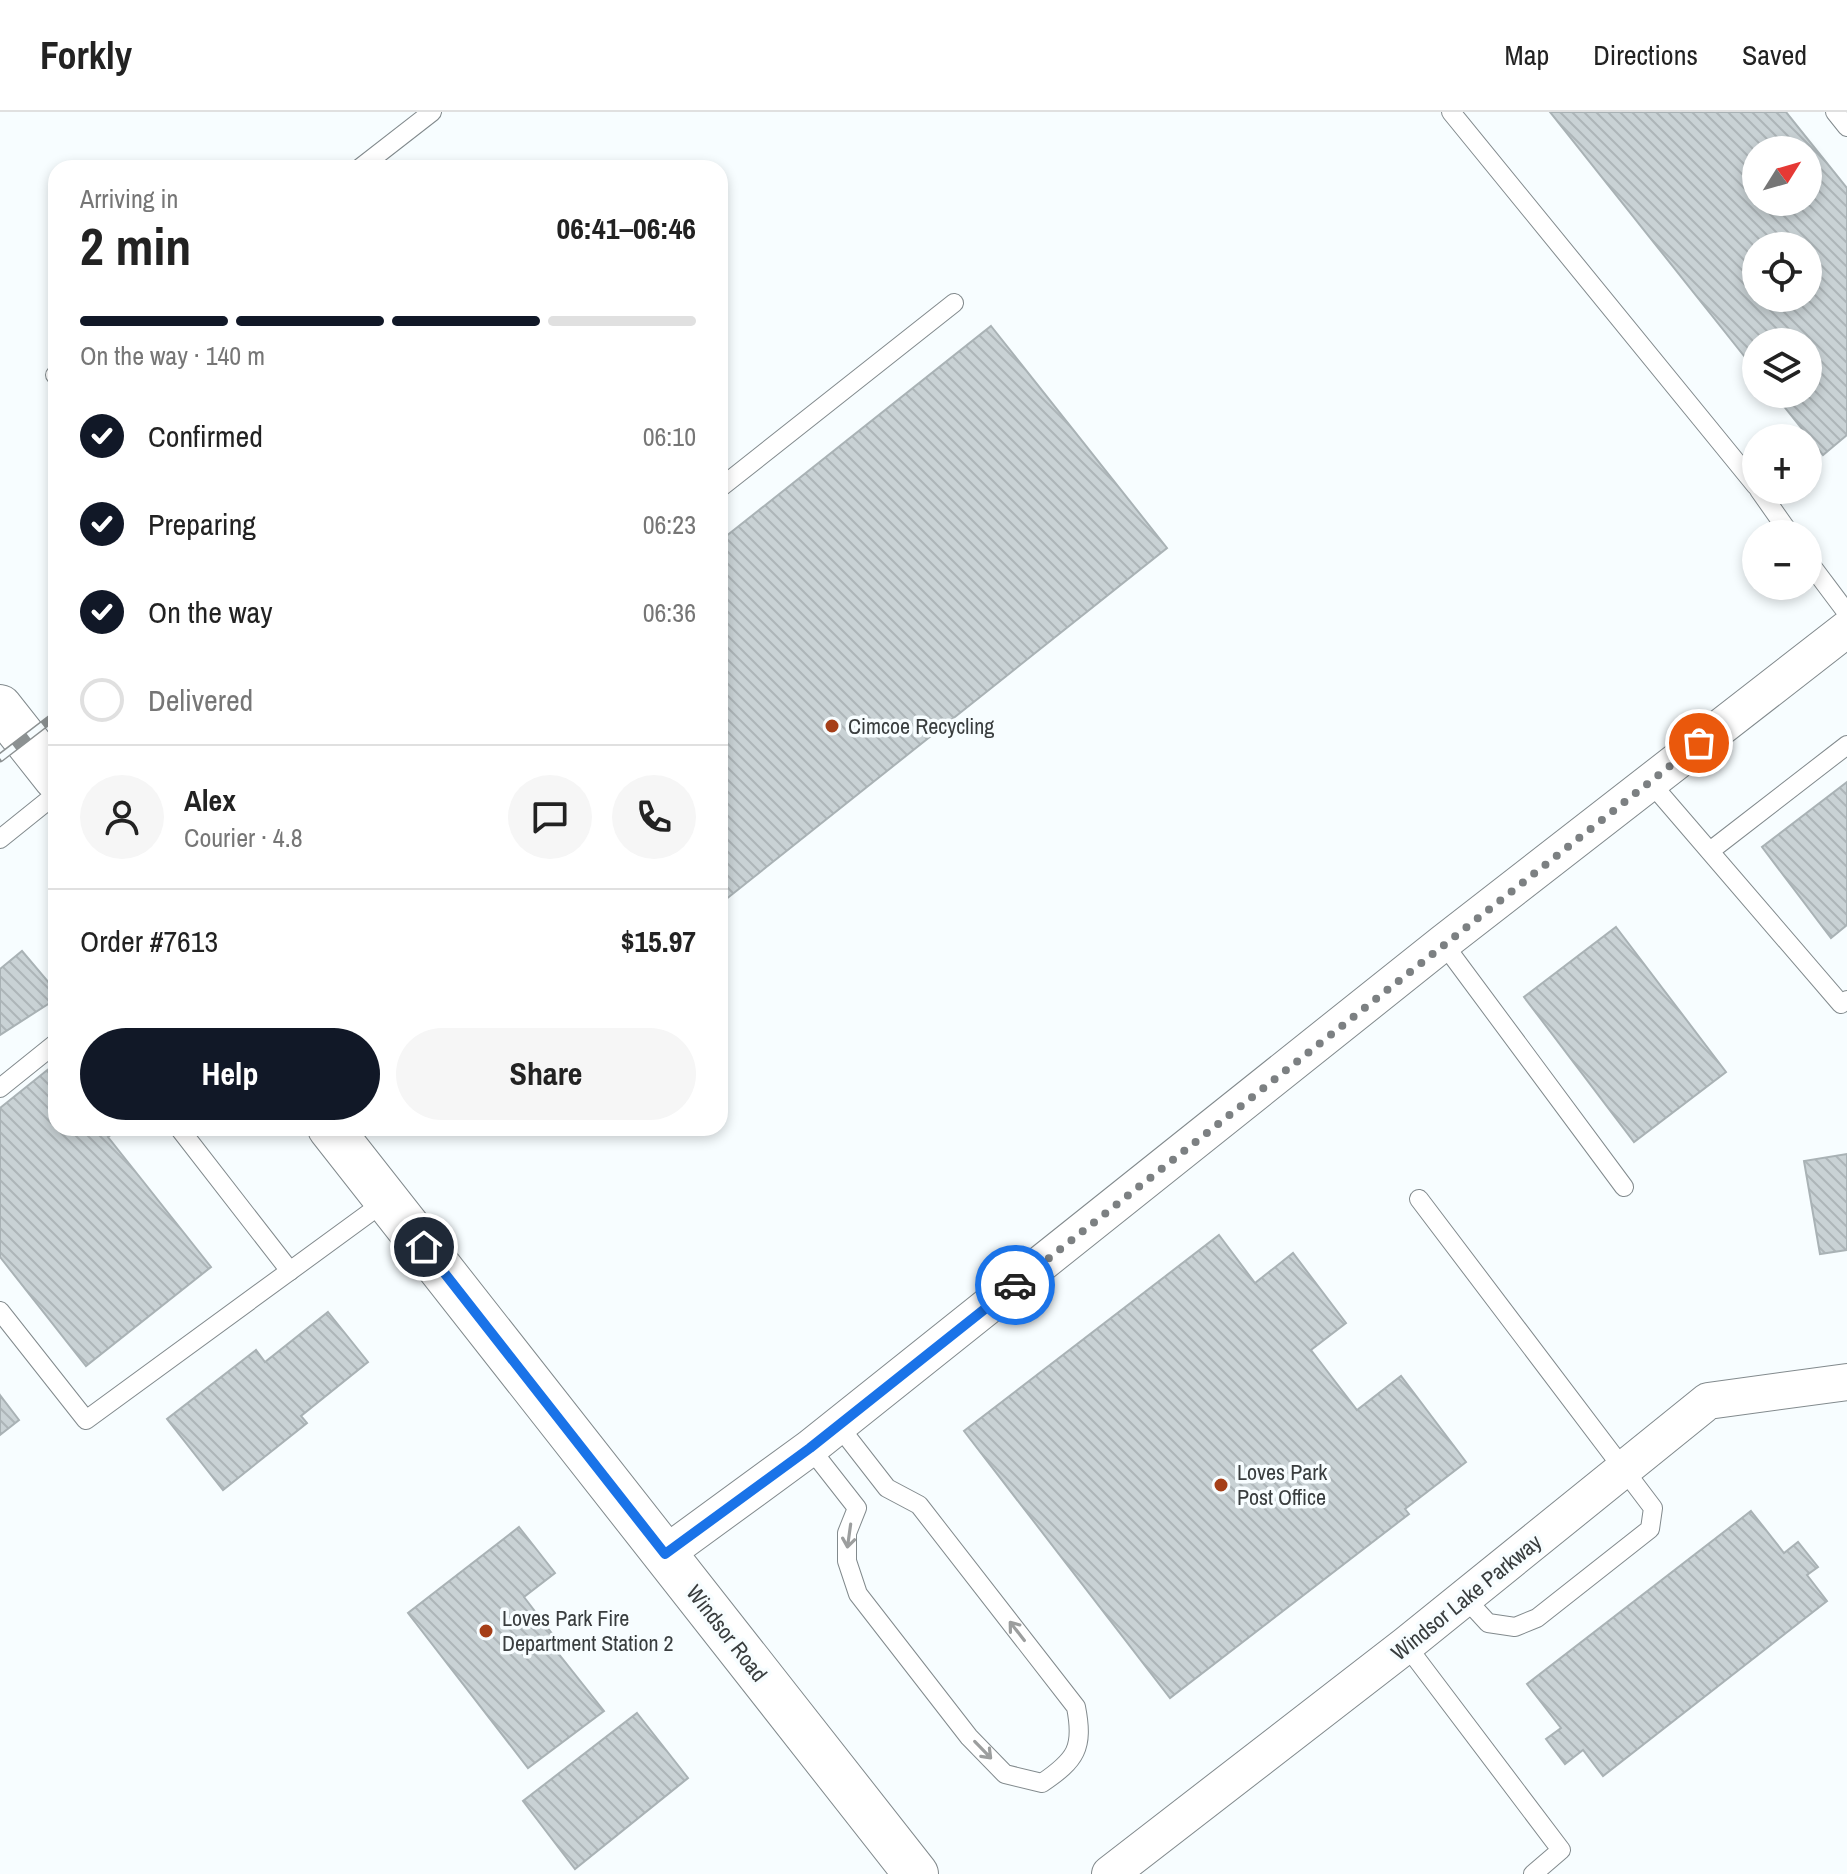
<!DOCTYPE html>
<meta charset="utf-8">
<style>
:root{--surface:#fff;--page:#f6f6f6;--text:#222;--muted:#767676;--line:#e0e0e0;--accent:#111827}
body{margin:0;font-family:"Archivo Narrow",sans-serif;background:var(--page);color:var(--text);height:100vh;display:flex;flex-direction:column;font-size:30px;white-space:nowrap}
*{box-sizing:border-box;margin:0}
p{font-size:26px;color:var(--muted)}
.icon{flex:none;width:44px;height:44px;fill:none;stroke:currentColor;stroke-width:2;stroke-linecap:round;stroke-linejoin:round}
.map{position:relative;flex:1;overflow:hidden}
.panel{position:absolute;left:48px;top:48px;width:680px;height:976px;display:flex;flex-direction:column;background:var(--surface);border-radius:24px;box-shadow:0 4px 12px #0003}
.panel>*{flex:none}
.needle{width:52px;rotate:53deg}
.controls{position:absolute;left:1742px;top:24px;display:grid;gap:16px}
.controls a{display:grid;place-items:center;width:80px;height:80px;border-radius:50%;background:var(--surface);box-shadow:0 4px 12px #0003;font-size:40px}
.pin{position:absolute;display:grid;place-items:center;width:68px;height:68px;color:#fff;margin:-34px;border:4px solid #fff;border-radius:50%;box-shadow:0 2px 8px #0007}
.courier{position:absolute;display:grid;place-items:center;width:80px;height:80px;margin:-40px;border:6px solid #1a73e8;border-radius:50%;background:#fff;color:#222;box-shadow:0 2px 10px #0007}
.overview em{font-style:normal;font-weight:700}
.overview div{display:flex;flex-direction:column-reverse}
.overview{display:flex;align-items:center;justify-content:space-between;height:136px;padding:0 32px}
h1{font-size:52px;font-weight:700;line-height:60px}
.bar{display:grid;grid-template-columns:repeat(4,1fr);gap:12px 8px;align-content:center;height:96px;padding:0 32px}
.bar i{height:10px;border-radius:6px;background:var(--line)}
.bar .active{background:var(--accent)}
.bar p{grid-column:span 4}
.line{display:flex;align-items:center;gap:20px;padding:0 32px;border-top:2px solid var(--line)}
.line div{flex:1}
.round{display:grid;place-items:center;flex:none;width:84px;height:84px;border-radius:42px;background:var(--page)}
ol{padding:0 32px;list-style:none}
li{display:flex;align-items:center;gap:24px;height:88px}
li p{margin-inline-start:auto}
li .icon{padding:8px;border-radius:50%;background:var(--accent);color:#fff;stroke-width:4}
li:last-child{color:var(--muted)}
li i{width:44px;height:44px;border:4px solid var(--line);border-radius:50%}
.cta{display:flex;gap:16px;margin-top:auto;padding:16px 32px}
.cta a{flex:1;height:92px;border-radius:48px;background:var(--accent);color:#fff;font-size:32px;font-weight:700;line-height:92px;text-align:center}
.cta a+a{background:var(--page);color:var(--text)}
header{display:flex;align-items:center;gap:48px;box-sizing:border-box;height:112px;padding:0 40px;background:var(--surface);border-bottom:2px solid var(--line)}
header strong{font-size:38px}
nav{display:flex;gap:44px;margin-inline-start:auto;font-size:28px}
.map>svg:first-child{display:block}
</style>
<header>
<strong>Forkly</strong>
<nav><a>Map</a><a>Directions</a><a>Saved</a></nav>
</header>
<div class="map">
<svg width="1847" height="1762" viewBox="0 0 1847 1762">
<defs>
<pattern id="building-back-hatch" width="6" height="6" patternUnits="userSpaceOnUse" patternTransform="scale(2)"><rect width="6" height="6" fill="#c9d2d5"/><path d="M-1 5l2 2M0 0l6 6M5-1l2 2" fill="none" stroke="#adb5b8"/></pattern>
</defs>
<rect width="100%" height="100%" fill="#f7fdff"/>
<g fill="url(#building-back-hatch)" stroke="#a9b2b5" stroke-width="2" fill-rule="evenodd">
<path d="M1550,0H1786L1847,76V323L1823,343L1774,282H1808V230H1756V259ZM1756,38H1808V90H1756ZM1756,134H1808V186H1756Z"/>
<polygon points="991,214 1167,436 720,792 720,429"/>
<polygon points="1847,670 1847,813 1831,826 1762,735"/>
<polygon points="1616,815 1726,960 1634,1030 1524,885"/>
<polygon points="22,839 56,879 56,887 0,923 0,857"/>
<polygon points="56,951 56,1016 120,1016 108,1025 211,1155 86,1254 0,1145 0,996"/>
<polygon points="1847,1042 1847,1138 1820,1142 1804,1049"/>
<polygon points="1219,1123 1255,1171 1293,1141 1346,1211 1311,1238 1357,1298 1401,1264 1466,1350 1405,1397 1409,1402 1170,1586 964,1319"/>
<polygon points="328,1200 368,1250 301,1304 307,1311 223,1378 167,1307 256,1238 265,1250"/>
<polygon points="0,1283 19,1308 0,1323"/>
<polygon points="1751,1399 1784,1441 1798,1430 1818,1455 1807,1463 1827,1489 1603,1664 1583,1638 1565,1652 1546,1627 1561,1616 1527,1572"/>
<polygon points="519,1415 555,1461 524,1485 563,1536 558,1541 604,1599 528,1656 408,1501"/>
<polygon points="637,1601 688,1666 575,1757 523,1689"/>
</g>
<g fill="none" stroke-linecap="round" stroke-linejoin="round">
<g stroke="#828a8d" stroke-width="20">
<g id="service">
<polyline points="1451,0 1756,374"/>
<polyline points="1835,0 1847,15"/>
<polyline points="360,56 432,0"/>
<polyline points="55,263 56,262"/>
<polyline points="720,376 954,191"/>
<polyline points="1759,378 1790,422"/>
<polyline points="1808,449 1847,501"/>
<polyline points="1650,670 1841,892 1847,888"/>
<polyline points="0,727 56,682"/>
<polyline points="1710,739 1847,633"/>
<polyline points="1443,831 1624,1075"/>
<polyline points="0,976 56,931"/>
<polyline points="179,1016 290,1159"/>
<polyline points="1419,1087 1653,1396 1650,1417 1537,1506 1515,1515 1488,1511 1465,1486"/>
<polyline points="0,1199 86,1308 387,1088"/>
<path d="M810,1336L857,1396L847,1421V1449L858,1482L969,1625L1005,1662L1042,1671C1076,1648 1084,1636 1076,1595L919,1393L887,1376L838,1313"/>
<polyline points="1406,1533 1561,1738 1533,1762"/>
</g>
</g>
<g stroke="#828a8d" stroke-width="38">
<g id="minor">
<polyline points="665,1442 810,1336 1443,831 1847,517"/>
<polyline points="1110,1762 1406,1533 1708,1289 1847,1270"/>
</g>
</g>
<g stroke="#828a8d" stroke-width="46">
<g id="tertiary">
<polyline points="0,595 56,666"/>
<polyline points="330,1016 916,1762"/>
</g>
</g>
<use href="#service" stroke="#fff" stroke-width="18"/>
<use href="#minor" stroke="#fff" stroke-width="36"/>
<use href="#tertiary" stroke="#fff" stroke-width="44"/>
<g stroke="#8c9192" stroke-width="9">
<polyline id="rail" points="0,646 56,603"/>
</g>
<use href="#rail" stroke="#f7fdff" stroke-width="6" stroke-dasharray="18" stroke-linecap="butt"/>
</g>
<defs><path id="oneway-shaft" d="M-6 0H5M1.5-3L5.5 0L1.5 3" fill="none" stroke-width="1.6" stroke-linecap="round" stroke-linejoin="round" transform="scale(2)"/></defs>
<g stroke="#9c9e9e">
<use href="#oneway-shaft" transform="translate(849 1424) rotate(98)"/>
<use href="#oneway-shaft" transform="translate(1017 1519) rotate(-128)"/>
<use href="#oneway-shaft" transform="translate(983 1638) rotate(46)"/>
</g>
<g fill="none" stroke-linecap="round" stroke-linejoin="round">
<polyline stroke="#7c8082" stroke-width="8" stroke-dasharray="0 14.4" points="1015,1173 1699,631"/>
<polyline stroke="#1a73e8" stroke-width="10" points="424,1135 665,1442 810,1336 1015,1173"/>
</g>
<g fill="#a53f18" stroke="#f7fdff" stroke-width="3">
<circle cx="832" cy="614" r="8"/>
<circle cx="1221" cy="1373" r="8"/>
<circle cx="486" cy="1519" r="8"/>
</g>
<g text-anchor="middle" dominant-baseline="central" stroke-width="7" stroke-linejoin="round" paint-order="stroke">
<g font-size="22" fill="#393d3e" stroke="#f7fdff" text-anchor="start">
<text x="848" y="614">Cimcoe Recycling</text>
<text x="1237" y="1360">Loves Park<tspan x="1237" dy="25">Post Office</tspan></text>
<text x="502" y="1506">Loves Park Fire<tspan x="502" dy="25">Department Station 2</tspan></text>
</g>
<g font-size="22" fill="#393d3e" stroke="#f7fdff">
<text transform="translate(1466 1485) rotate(-39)">Windsor Lake Parkway</text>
<text transform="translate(727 1521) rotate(52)">Windsor Road</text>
</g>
</g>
</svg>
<div class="controls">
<a><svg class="needle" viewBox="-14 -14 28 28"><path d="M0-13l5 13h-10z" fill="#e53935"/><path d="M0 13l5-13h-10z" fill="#767676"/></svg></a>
<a><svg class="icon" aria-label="locate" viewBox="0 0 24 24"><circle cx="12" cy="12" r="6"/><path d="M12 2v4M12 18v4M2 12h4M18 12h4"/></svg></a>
<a><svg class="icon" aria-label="layers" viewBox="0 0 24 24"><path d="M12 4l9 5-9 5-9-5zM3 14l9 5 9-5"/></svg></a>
<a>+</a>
<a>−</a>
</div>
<div class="pin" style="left:1699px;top:631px;background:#ea580c"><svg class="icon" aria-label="bag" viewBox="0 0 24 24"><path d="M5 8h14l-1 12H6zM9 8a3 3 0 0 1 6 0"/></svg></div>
<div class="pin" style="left:424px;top:1135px;background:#1f2937"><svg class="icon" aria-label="home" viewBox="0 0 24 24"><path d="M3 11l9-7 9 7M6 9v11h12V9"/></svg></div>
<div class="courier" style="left:1015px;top:1173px"><svg class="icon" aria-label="car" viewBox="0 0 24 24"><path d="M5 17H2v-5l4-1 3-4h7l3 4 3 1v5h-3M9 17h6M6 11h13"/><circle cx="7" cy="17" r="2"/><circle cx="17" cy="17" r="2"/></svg></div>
<section class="panel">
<div class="overview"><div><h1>2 min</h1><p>Arriving in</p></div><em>06:41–06:46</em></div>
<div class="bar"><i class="active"></i><i class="active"></i><i class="active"></i><i></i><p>On the way · 140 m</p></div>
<ol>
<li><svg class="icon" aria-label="check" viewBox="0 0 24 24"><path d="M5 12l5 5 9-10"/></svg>Confirmed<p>06:10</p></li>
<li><svg class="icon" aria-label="check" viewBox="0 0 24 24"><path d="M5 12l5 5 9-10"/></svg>Preparing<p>06:23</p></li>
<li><svg class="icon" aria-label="check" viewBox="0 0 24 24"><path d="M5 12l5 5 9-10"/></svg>On the way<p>06:36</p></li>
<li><i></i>Delivered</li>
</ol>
<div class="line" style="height:144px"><a class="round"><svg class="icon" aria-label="person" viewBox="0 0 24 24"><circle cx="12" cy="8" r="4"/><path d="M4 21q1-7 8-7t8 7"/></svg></a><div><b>Alex</b><p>Courier · 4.8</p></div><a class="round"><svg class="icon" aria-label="chat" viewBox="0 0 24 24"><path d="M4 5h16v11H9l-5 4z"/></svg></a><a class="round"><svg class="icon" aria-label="phone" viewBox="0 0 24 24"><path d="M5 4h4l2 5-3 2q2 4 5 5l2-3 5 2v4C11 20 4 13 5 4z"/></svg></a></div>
<div class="line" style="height:104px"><div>Order #7613</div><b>$15.97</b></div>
<div class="cta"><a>Help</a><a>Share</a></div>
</section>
</div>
